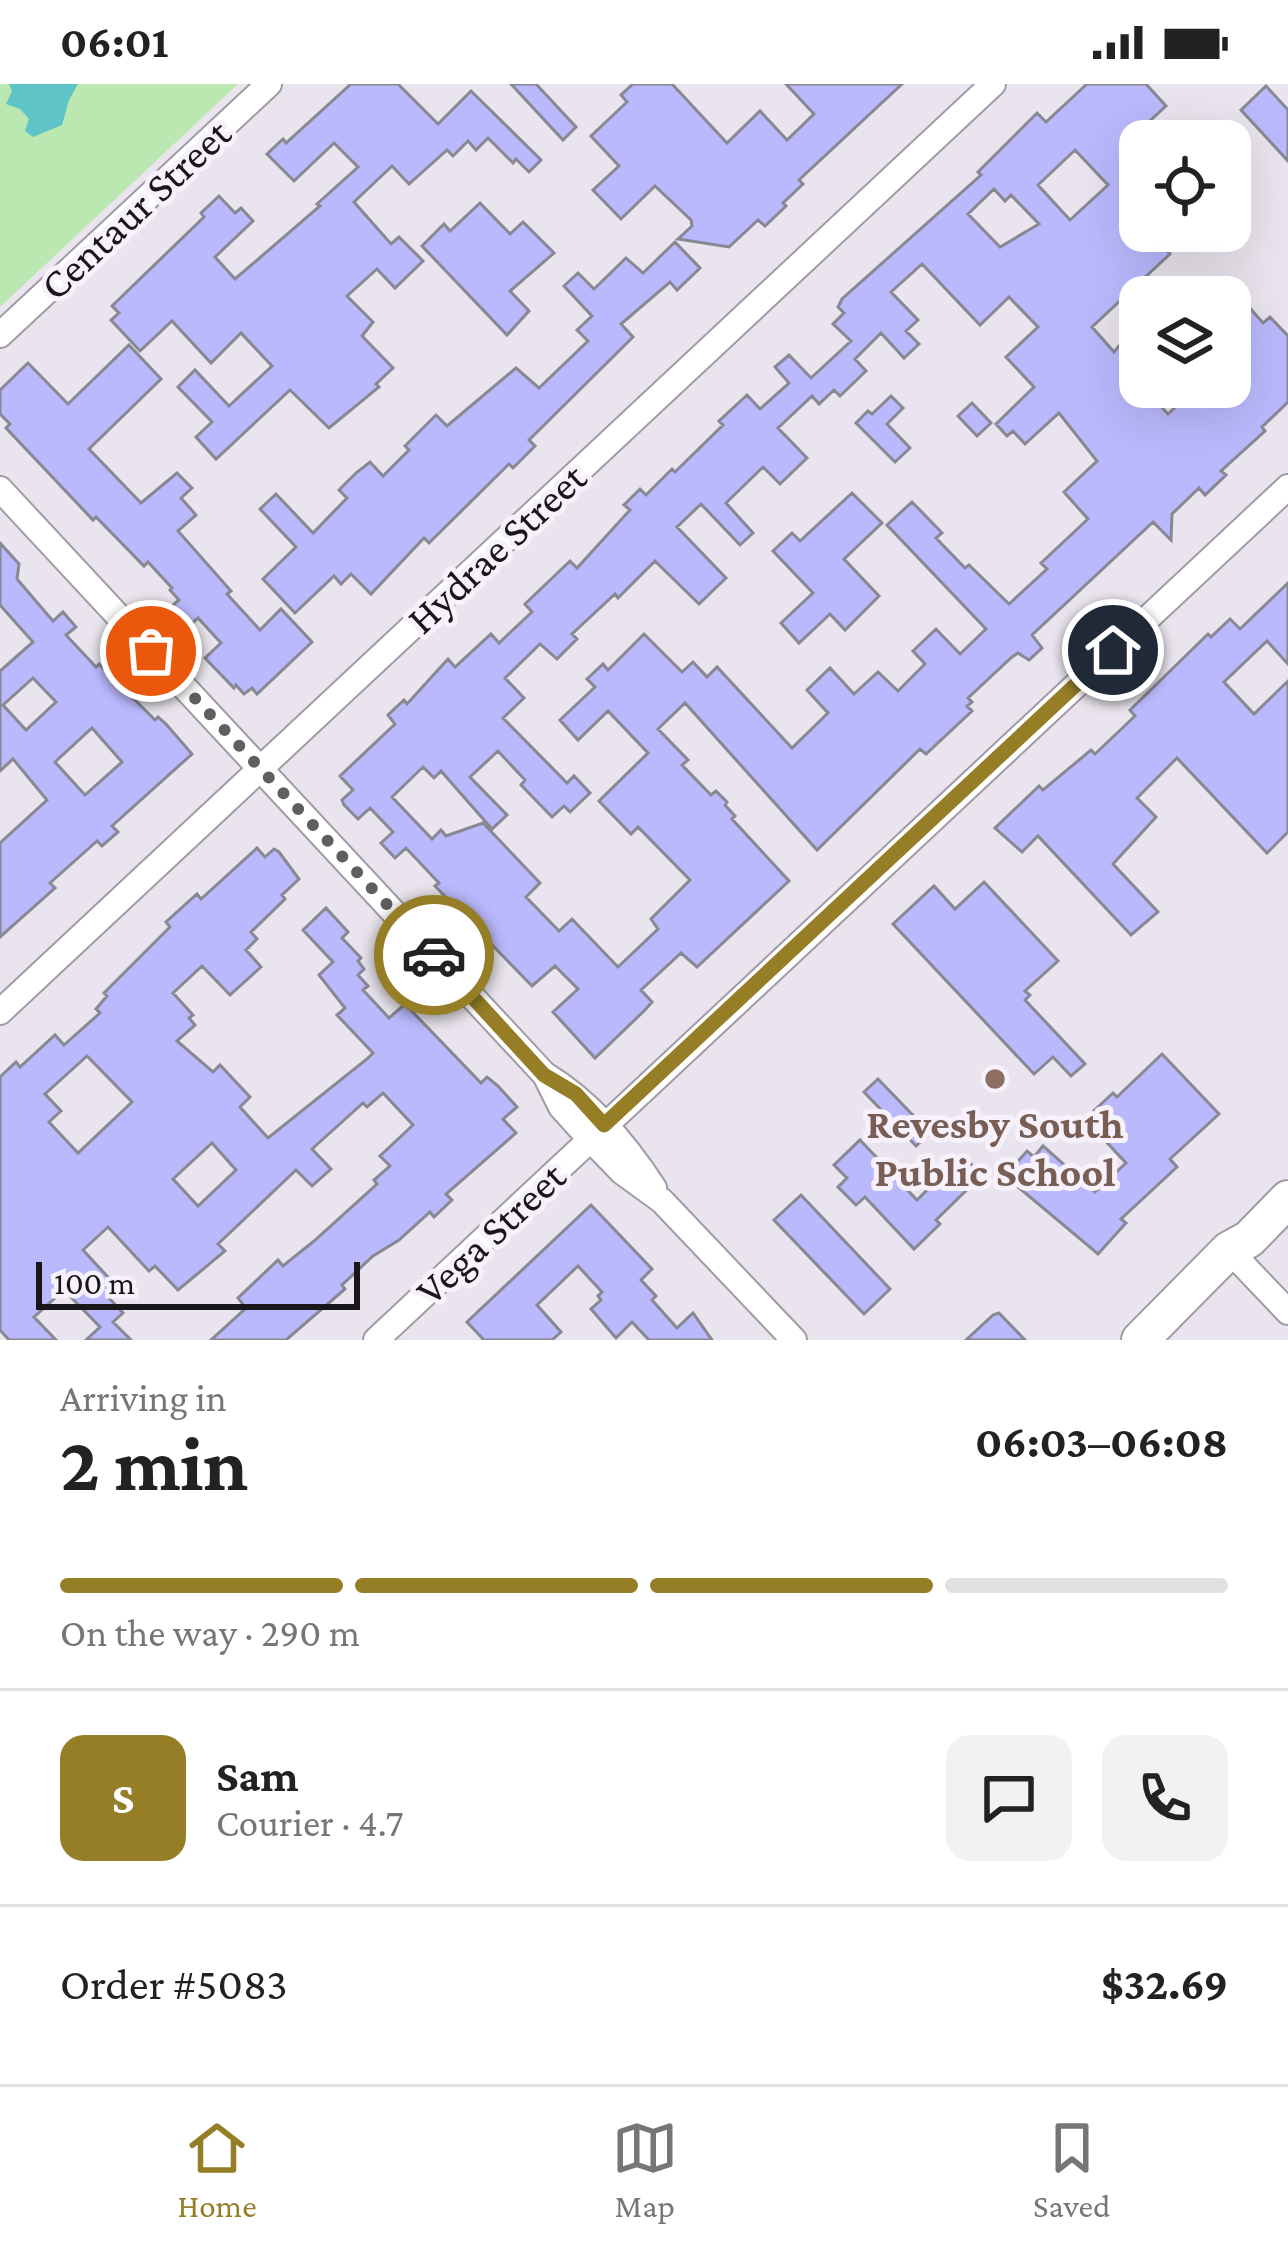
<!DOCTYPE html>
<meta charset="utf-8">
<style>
:root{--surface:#fff;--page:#f2f2f2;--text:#222;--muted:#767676;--line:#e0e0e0;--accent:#957e26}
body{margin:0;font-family:"Crimson Pro",serif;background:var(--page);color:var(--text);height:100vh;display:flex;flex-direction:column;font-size:45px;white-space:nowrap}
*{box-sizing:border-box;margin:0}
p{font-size:39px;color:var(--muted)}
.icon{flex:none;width:66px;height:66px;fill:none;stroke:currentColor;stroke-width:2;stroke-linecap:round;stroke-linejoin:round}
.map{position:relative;height:1256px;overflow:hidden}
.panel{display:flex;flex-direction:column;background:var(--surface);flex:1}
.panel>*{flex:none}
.tools{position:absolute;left:1119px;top:36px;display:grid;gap:24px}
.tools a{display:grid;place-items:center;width:132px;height:132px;border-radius:24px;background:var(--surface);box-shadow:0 12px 48px #0002;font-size:60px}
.scale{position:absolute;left:36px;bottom:30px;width:324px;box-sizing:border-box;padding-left:12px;border:6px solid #181619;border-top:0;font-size:33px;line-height:42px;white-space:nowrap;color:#181619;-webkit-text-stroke:9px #f6f1fb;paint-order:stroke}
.pin{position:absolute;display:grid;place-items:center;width:102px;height:102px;color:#fff;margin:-51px;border:6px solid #fff;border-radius:50%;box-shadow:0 3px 12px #0007}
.courier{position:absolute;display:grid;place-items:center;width:120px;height:120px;margin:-60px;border:9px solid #957e26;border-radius:50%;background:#fff;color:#222;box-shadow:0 3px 15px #0007}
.head em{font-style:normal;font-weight:700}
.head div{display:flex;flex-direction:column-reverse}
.head{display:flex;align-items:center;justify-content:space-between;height:204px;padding:0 60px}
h1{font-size:78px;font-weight:700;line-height:90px}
.bar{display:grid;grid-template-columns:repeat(4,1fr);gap:18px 12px;align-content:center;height:144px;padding:0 60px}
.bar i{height:15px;border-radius:9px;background:var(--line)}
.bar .selected{background:var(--accent)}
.bar p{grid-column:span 4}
.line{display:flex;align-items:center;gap:30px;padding:0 60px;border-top:3px solid var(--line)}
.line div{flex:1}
.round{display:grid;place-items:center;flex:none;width:126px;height:126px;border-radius:24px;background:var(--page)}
.status{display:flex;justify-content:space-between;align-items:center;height:84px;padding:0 60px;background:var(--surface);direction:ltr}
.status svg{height:33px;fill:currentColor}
.dock{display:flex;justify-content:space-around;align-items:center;height:168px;border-top:3px solid var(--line);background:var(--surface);font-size:33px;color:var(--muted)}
.dock a{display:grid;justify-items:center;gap:6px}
.dock .selected{color:var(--accent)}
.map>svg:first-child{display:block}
</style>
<div class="status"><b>06:01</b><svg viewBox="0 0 49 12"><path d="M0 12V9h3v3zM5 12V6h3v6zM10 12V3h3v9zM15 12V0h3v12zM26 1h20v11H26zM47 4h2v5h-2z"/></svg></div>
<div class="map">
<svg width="1288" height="1256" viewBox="0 0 1288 1256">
<rect width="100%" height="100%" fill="#e9e4ed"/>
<polygon fill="#bae8b0" points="0,0 238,0 0,223"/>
<polygon fill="#5ec4c7" points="9,0 78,0 69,16 62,41 33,53 25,47 29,35 20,25 6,20 12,7"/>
<g fill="#bab9fd" stroke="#888892" stroke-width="3" fill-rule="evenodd">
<polygon points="351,0 398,0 438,40 471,7 541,76 529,88 516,75 513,79 488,54 476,66 468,57 453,72 447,66 409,100 392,82 354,118 391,160 399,153 423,177 395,204 377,185 347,212 373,238 362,252 393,284 376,300 379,303 329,344 290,306 216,375 196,353 212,338 178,303 195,286 229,322 272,282 241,249 211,279 172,237 140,267 111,236 119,229 112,222 204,133 201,129 219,112 235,129 241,124 253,137 215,173 235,195 320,122 317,120 358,83 334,59 294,97 267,70 283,55 286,59"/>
<polygon points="511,0 536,0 576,43 563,56"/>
<polygon points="633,0 672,0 727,59 760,27 787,56 814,30 786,0 902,0 799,96 803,100 783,119 786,122 765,142 758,136 729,163 678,155 692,142 691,136 655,102 621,135 593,106 619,82 591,52 627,18 621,11"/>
<path d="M1087,0H1146L1166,22L1140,46V147H1148L1170,170L1092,243L1114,268L1119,262L1136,280L1128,287L1168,330L1197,303H1230V266L1248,249L1230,229L1241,214L1263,239L1270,233L1288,252V318L1262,343L1265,347L1221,387L1226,391L1205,411L1199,404L1172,430L1171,456L1153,438L1032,551L1042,564L1029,576L1018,569L1012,573L968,614L972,618L967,622L972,627L926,670L920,665L817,766L685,619L658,645L688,676L682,681L711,711L716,707L727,718L725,721L735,732L732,735L789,797L697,883L681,869L641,906L652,918L645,926L595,974L553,928L578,905L555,882L532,902L435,802L439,799L406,764L395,774L381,759L393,748L370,724L358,735L344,721L342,716L353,706L340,692L395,640L388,631L404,616L407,620L448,575L455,583L491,550L499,559L532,528L525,520L570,477L577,484L630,426L624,421L640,405L646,411L672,385L675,388L723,341L719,337L747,311L760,325L789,299L775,283L789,271L811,294L851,257L833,240L844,229L838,223L842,215L981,91L978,88L1037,29L1046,38ZM1075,66L1108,101L1070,136L1038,101ZM994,105L1005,117L1011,111L1039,140L1000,163L968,130ZM922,180L980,241L1009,213L1038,243L1006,273L1034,303L996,340L1007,352L1013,347L1025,360L1059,329L1097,377L1064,408L1088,435L1041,479L1047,485L1009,520L969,481L965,484L936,454L942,449L912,418L887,441L986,545L960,570L936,545L913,567L925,580L898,607L878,588L854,610L830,584L807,606L828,629L792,664L717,583L707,593L693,578L682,588L644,550L608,586L603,580L587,595L595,603L560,636L578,656L608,627L648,669L599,717L631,750L638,743L690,796L651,835L658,845L618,883L572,835L559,847L526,813L540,799L483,739L446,752L441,746L432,755L392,713L423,683L434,694L441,687L492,745L507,731L470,693L498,667L525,696L521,701L552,733L564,722L570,728L590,709L574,692L567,699L503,634L524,614L505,594L540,560L557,575L577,555L572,550L615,510L618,514L655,477L699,520L726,494L677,443L701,420L740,461L753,449L726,419L763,383L780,400L807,374L778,344L812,312L819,320L834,306L840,312L866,287L855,275L881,249L904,274L919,260L906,247L918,236L891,208Z"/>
<polygon points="1266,2 1288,26 1288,77 1241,26"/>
<polygon points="480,119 510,150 523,138 554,169 510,207 529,227 507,251 422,162 444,140 450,147"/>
<polygon points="675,158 700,184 677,206 670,198 621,240 633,253 529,356 535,362 513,384 509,380 429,459 424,454 371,510 351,490 341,500 334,492 295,529 263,495 296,463 260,425 276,410 313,449 347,414 339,406 356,389 370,378 383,392 409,366 405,362 436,331 447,342 516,284 539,304 588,257 577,246 592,232 564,202 578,189 594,205 626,174 643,189"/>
<polygon points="129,261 161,295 89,365 141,419 177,389 192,404 181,414 196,431 178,447 231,507 227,510 260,546 281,525 312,558 257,610 252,604 244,610 236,601 234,604 205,574 221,559 198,534 183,548 165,528 179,516 170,506 172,504 148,478 144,482 96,433 93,436 6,344 10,340 0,330 0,306 28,279 68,320"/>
<polygon points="891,312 903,324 887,340 910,364 895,378 856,339 868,327 872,330"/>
<polygon points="972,319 991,339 977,352 958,332"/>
<polygon points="852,409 882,439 844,475 879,512 845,546 830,530 799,559 781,539 813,509 773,467 792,449 800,457"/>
<path d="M0,459L19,480L17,495L53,537L63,528L76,543L66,551L96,583L99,580L155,636L158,633L166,640L192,670L112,742L118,748L102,762L97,757L88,765L50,799L55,804L0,853V759L47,716L13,675L0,687V587L33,558L0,521ZM33,594L56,618L26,646L3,621ZM92,644L122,678L85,711L55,678Z"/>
<polygon points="1288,499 1288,580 1267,557 1224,598 1254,630 1288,597 1288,748 1267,769 1177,674 1137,714 1156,733 1113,780 1158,828 1131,851 1038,752 1022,768 995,744 1039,702 1043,706 1091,666 1095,670 1135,632 1130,626 1208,550 1211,553 1230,535 1240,545"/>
<path d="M257,764L265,773L274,765L279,768L299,795L282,811L285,815L251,848L257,855L246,866L261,883L230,911L202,882L173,909L193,931L189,934L195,941L177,957L213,988L220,981L250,1013L240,1023L268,1054L367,975L373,969L337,931L345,924L319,891L333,878L303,846L326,824L348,848L342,854L361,874L358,877L364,885L358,891L368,902L363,906L389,934L405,920L481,999L487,993L498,1002L517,1023L503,1035L516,1049L446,1110L452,1116L434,1133L430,1128L399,1156L373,1172L342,1201L345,1205L286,1256H211L246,1224L238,1214L278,1176L283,1182L314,1157L377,1100L374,1096L390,1082L380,1072L413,1041L383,1009L367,1023L363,1019L312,1065L331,1085L312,1102L296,1086L218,1160L225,1167L178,1206L155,1182L149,1187L108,1143L83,1166L118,1204L108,1213L123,1229L113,1238L131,1256H86L100,1243L64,1206L34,1233L56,1256H9L0,1246V993L16,978L20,983L55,951L64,961L100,929L96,925L107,912L104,909L170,843L166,838L197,810L201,815ZM87,972L132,1018L78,1069L49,1038L61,1027L45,1010ZM212,1059L236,1086L198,1122L173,1095Z"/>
<polygon points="984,798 1058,877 1025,907 1030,911 1025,916 1085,980 1071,992 1053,973 1034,990 893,840 934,802 955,825"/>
<polygon points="1162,970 1219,1030 1170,1075 1177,1083 1121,1135 1126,1139 1098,1170 1005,1092 1027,1067 1034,1073 1043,1062 1095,1108 1126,1079 1085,1035 1113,1009 1117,1013"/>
<polygon points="878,995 930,1049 916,1062 864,1008"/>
<polygon points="860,1056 917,1116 962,1071 982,1091 936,1136 940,1140 914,1165 865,1113 856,1121 838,1103 847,1094 834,1081"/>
<polygon points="801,1111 890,1205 864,1230 774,1136"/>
<polygon points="591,1121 652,1185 641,1196 656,1212 652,1216 677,1244 693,1229 712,1256 649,1256 632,1238 616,1254 591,1225 601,1216 598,1212 602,1208 578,1182 537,1221 561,1248 552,1256 484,1256 467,1238"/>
<polygon points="999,1229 1025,1256 966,1256 993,1231"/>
</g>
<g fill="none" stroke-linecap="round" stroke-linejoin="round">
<g stroke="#a09ba4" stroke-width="28">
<g id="minor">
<polyline points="0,251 269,0"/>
<polyline points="0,405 545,991 561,1023 590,1055 622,1088 662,1117 794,1256"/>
<polyline points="0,928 993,0"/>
<path d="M547,992C591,1019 626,1061 654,1104"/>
<polyline points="1229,1166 1288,1228"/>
<polyline points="376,1256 1288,403"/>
</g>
</g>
<g stroke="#a09ba4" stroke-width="40">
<polyline id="secondary" points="1140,1256 1229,1166 1249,1155 1288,1115"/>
</g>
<use href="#minor" stroke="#fff" stroke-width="24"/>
<use href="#secondary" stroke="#fff" stroke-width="36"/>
</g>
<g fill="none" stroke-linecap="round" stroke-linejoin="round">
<polyline stroke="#615e63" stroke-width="12" stroke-dasharray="0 21.6" points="151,567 434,871"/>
<polyline stroke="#957e26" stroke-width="15" points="434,871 544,991 576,1010 604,1041 1113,566"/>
</g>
<circle fill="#8d6e63" stroke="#f6f1fb" stroke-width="4.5" cx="995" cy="995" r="12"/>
<g text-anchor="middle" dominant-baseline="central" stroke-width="10" stroke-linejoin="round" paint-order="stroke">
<g font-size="42" fill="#181619" stroke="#f6f1fb">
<text transform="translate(135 125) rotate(-43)">Centaur Street</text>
<text transform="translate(496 464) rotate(-43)">Hydrae Street</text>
<text transform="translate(490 1149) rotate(-43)">Vega Street</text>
</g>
<g font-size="42" font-weight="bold" fill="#785e54" stroke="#f6f1fb">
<text x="995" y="1039">Revesby South<tspan x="995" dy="48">Public School</tspan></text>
</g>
</g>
</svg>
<div class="tools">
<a><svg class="icon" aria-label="locate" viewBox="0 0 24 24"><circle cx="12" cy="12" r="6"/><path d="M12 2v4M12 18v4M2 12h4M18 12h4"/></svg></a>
<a><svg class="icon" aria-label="layers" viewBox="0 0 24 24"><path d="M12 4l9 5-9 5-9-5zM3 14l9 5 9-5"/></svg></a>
</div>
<div class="scale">100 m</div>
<div class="pin" style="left:151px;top:567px;background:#ea580c"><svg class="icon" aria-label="bag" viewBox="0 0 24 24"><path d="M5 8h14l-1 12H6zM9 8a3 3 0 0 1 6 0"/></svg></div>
<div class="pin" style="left:1113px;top:566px;background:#1f2937"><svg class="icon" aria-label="home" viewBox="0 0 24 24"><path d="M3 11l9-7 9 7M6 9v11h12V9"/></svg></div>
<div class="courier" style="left:434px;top:871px"><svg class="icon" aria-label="car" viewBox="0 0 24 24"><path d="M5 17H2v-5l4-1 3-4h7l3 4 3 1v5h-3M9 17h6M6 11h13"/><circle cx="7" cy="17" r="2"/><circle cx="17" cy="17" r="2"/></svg></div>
</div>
<section class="panel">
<div class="head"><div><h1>2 min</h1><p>Arriving in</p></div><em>06:03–06:08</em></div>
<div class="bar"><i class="selected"></i><i class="selected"></i><i class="selected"></i><i></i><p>On the way · 290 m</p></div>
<div class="line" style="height:216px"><b class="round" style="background:var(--accent);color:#fff">S</b><div><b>Sam</b><p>Courier · 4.7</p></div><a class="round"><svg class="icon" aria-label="chat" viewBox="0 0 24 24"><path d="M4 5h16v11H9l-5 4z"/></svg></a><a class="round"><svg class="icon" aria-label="phone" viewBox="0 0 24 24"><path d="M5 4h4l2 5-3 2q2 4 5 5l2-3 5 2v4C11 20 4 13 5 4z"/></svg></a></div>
<div class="line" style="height:156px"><div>Order #5083</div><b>$32.69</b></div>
</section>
<nav class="dock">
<a class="selected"><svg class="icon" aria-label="home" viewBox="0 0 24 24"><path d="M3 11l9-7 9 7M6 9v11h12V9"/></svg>Home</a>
<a><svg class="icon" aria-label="map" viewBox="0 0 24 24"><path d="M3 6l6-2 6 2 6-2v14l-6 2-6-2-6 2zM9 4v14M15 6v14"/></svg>Map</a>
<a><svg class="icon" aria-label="saved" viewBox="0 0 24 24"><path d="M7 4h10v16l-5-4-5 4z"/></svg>Saved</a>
</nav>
